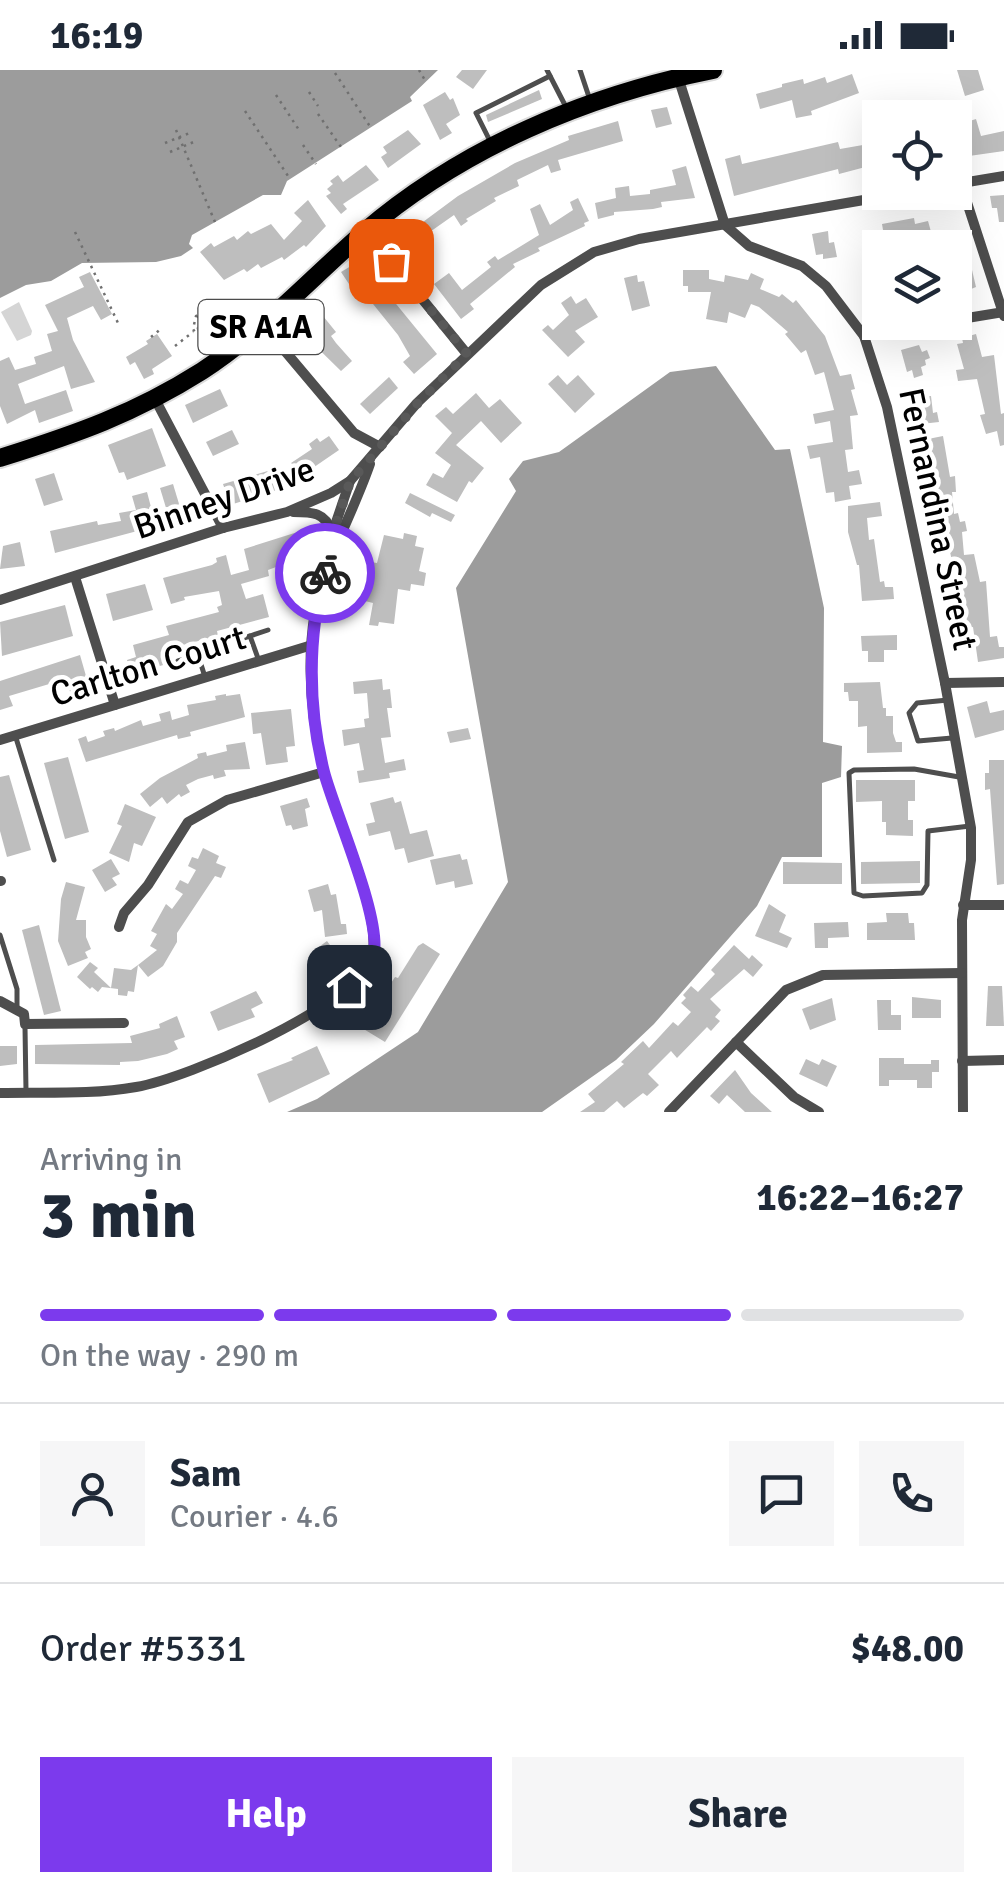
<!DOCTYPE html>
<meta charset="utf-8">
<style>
:root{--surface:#fff;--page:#f6f6f7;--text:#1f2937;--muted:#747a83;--line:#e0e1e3;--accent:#7c3aed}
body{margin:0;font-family:Signika,sans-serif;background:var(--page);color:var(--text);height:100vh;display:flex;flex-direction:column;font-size:38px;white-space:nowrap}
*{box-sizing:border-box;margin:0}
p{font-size:32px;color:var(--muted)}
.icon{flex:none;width:55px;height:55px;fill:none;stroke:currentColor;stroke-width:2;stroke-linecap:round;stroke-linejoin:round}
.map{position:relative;height:1042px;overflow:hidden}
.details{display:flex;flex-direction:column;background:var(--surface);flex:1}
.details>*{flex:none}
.tools{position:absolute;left:862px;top:30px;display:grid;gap:20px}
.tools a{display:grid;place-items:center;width:110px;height:110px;border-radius:0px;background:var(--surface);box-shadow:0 10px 40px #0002;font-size:50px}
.pin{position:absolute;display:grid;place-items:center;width:85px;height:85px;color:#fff;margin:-42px;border-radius:20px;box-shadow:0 5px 15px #0006}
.courier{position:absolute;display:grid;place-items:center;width:100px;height:100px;margin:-50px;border:8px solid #7c3aed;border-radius:50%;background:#fff;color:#222;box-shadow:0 2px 12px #0007}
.overview em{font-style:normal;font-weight:700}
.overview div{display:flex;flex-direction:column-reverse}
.overview{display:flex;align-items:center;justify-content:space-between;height:170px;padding:0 40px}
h1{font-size:65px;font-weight:700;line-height:75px}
.bar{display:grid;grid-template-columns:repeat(4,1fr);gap:15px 10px;align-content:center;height:120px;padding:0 40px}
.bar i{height:12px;border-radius:8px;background:var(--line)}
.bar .selected{background:var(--accent)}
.bar p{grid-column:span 4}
.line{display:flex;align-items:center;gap:25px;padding:0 40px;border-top:2px solid var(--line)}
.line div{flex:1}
.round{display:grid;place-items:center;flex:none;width:105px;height:105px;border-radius:0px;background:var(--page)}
.action{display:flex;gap:20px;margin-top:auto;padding:20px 40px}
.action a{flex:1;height:115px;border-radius:0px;background:var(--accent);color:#fff;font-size:40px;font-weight:700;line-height:115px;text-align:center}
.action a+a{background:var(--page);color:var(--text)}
.status{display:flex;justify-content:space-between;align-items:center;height:70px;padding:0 50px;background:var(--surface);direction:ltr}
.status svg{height:28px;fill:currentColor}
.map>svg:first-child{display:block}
</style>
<div class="status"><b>16:19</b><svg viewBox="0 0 49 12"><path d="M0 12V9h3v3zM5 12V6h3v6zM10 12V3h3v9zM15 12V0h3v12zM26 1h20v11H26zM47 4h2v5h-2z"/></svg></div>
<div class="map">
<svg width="1004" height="1042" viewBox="0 0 1004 1042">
<rect width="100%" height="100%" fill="#fff"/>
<polygon fill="#d5d5d5" points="19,232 32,261 31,265 17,271 1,242"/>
<g fill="#9c9c9c">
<polygon points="0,0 438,0 410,27 412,31 287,111 281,125 263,125 192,165 189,174 193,178 181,186 156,192 82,193 51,211 26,215 0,228"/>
<polygon points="716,296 775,380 790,379 824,538 823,672 842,676 841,707 822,713 822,787 782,787 757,836 654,954 616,990 542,1042 287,1042 317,1029 418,962 508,812 456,518 516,421 509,409 523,391 559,382 670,302"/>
</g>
<g fill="#bebebe">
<polygon points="462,0 487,0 473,19 456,7"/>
<polygon points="957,0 978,0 984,20 965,26"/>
<polygon points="852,4 859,23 811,41 812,45 796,48 792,30 760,39 756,24 782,17 782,14 803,9 804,14 825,7 827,13"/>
<polygon points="539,20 542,29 488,52 486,45"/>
<polygon points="445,22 450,30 453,28 460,45 446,54 452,63 440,70 423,35"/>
<polygon points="667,37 672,54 656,58 651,40"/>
<polygon points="976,49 981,66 1004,61 1004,81 955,88 955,67 963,65 960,54"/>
<polygon points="618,51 623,71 558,90 561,100 551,103 548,95 517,110 519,116 494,128 496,131 466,149 468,151 461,156 454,145 417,171 425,183 413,190 400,169 458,126 515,93 569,70 568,66"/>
<polygon points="408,60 421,74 388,98 381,87 387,83 383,77"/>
<polygon points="838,72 840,79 880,72 880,110 874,110 873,95 839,104 838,99 734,126 725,89 740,85 742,94"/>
<polygon points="366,95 379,110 343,134 347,139 341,144 326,126 331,123 327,119 333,114 330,111 338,105 343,112"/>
<polygon points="686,96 695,128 661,132 662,137 653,139 614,142 614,145 598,149 595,133 616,128 615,118 629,116 630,126 650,124 650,120 676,115 672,100"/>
<polygon points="1004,125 1004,152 999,152 997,138 992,138 990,126"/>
<polygon points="578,128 589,151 584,153 585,156 538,178 540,181 513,194 515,197 470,234 474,239 461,249 434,214 449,203 462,220 491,197 487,192 495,186 498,190 539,165 530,139 540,134 550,155 573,140 570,132"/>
<polygon points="308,130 326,156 306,177 304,175 284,190 282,187 261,198 258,194 247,202 244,199 224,210 200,182 211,173 214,177 234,166 237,170 248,161 251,164 271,154 284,170 302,151 294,143"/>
<polygon points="914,148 915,154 928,151 933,169 886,178 882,154"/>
<polygon points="828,161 829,173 834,172 837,187 823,189 823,184 816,185 812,164"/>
<polygon points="957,161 966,190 955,192 955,178 936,175 955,170"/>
<polygon points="361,190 371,205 351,217 341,202"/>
<polygon points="683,200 709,200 709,209 724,212 725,205 748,210 751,203 764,209 760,219 779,227 782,224 793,233 796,230 825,266 840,306 851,304 855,319 851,320 858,345 850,346 853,379 845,380 848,402 859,400 862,414 849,416 851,429 835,432 834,422 826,423 820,387 810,389 807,376 833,372 830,351 815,354 813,344 834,340 824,302 815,305 806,280 801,283 785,264 788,262 759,237 751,234 745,248 729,242 727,253 706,249 711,222 688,222 688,216 683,216"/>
<polygon points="972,200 976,217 959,224 955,208"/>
<polygon points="90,202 112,244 101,250 93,236 67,248 73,270 95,312 71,319 64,296 18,314 25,334 66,320 73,341 39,353 35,340 7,354 0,336 0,291 9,287 15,300 36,294 34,287 52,281 47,264 58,261 45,235 84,217 79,207"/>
<polygon points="637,205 638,212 644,211 650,236 632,241 624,208"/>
<polygon points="377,222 386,234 392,229 437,284 414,304 403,292 410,286 398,265 369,229"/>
<polygon points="571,226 576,234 586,228 598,247 575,261 585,272 568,287 542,260 548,255 553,260 569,245 561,233"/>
<polygon points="314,235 336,262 331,266 336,273 352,291 341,301 293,254"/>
<polygon points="226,237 231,244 225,248 227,251 209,263 207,260 200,265 196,258 202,253 200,250 218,238 220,241"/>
<polygon points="157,264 172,286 152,299 154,304 144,309 135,292 130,295 126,287 148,274 146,271"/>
<polygon points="976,264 982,287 994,285 1001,344 1004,343 1004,375 1000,376 997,361 986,364 980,345 985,344 977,309 958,311 956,300 964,299 957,274 963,273 962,268"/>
<polygon points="919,275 922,282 927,280 930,288 925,290 926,295 921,297 923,305 914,308 912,300 907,302 901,280"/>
<polygon points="558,305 567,315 578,305 595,324 575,343 548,314"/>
<polygon points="389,307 398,318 370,344 360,334"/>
<polygon points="220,319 228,336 193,353 185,335"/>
<polygon points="476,323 489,338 500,329 522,353 501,373 481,351 456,375 484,398 472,413 469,411 457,432 426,415 433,403 443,408 451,395 435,383 452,363 435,346 446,337 453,344"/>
<polygon points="931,326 933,343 937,342 939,352 921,354 920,347 915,348 913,328"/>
<polygon points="152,358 166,396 127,410 124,402 119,403 108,375"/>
<polygon points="232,360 239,374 213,386 206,372"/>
<polygon points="329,366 339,380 301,406 291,393 312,379 309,374 317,368 320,372"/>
<polygon points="943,366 950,407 955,406 956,422 952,422 954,444 958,443 960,452 965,451 967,461 962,462 964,485 974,484 980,512 986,511 990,567 997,566 999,577 1004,577 1004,588 978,592 973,557 968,558 966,547 960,548 958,520 940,434 937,434 936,424 932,424 923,370"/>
<polygon points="278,398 283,418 230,435 223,414"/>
<polygon points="54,403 63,430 44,436 35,409"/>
<polygon points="173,414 183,447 170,451 160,418"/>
<polygon points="147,422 156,456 55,483 50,461 97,451 98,455 121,451 119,443 136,440 132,426"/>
<polygon points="410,423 455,445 451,452 432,443 430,447 405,433"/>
<polygon points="880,432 882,446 867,448 869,470 874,469 880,512 884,511 885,517 893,517 894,529 862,531 859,495 857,495 848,462 848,436"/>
<polygon points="304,460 311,484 268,500 269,506 241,514 246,529 263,524 269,547 217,561 218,566 163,580 167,594 130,604 127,590 136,587 133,575 169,565 166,556 219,542 217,537 222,535 219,521 184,527 185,530 171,534 163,508 212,495 217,492 216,488 226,485 231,505 249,500 244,479"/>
<polygon points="404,463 417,466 415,476 424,478 419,501 426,503 424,516 411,514 410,521 398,519 394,554 379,552 378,556 369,555 373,533 365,531 371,492 377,493 384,465 403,469"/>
<polygon points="20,472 25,496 0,499 3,476"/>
<polygon points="145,514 153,540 113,551 106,524"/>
<polygon points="65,535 73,566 2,586 0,552"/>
<polygon points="897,565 897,580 884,580 884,592 868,592 868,581 862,581 861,566"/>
<polygon points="80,585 90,620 71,625 66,609 9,626 13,636 0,640 0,611"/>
<polygon points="382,609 383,620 390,619 392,638 387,638 391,667 381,668 385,693 404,689 406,700 389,703 390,708 359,713 357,701 364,700 359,673 344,676 342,660 365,657 364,649 369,648 367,623 354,624 353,612"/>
<polygon points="880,612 883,638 886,638 886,646 893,646 893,663 896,672 902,672 902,682 867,683 867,656 858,657 858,631 849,631 848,622 844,622 844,613"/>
<polygon points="226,624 226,626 240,624 245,647 190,662 191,666 178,669 177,665 86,692 78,669 86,666 88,672 105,666 103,661 114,658 115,661 141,650 143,656 161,651 159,644 170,641 172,650 189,645 187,635 216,630 215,626"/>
<polygon points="987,631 990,643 1004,640 1004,660 975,668 967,637"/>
<polygon points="291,639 295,676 286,677 288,692 266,695 261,663 253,664 251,643"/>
<polygon points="468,658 471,669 450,673 447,662"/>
<polygon points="245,672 250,699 224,700 226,706 214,709 213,705 198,709 186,715 190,722 181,727 179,724 167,734 162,727 150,737 140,724 160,708 198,688 197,684 206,682 207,686 227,681 226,675"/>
<polygon points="68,687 89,762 65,769 44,693"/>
<polygon points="989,690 1004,690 1004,814 997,815 990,719 985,720 985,703 989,703"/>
<polygon points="9,705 31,780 7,787 0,761 0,707"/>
<polygon points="856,710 915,710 915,731 908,731 908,750 913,750 913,766 886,765 886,752 882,752 882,731 856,732"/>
<polygon points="393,727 395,733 401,731 410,764 427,760 434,786 408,793 404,778 395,780 390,761 369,766 366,754 375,752 370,733"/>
<polygon points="307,728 310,737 305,739 308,756 293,760 291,755 286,756 280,736"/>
<polygon points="125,734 156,747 142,776 134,773 129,792 109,783 122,756 117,754"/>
<polygon points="203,778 219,786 216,793 226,797 221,808 215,806 177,863 177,872 163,896 148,907 138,895 157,880 150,876 157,864 151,861 166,834 172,839 183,824 175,819 180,810 188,814 196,800 188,796 192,787 198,789"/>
<polygon points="460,784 462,790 467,789 473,814 455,818 454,811 436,815 430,790"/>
<polygon points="111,789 120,804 112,808 117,815 105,822 92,800"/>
<polygon points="920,791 920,813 861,814 861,792"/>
<polygon points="783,792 842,793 842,814 783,814"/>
<polygon points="66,812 85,817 76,850 86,850 86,867 91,879 85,882 88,888 68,896 58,871 61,829"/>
<polygon points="328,814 331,825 336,824 341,854 346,854 347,864 325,867 322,840 314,842 308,820"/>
<polygon points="769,834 786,845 779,862 792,868 787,878 755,866"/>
<polygon points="886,843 908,843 909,853 914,853 915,870 867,870 867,853 887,852"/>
<polygon points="848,852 849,867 828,868 828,878 815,878 814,853"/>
<polygon points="39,855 61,941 44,945 22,860"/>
<polygon points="327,871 338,886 326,894 330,899 319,906 308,890 315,885 312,882"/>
<polygon points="423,873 440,884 385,972 362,958 395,907 398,908 418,876"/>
<polygon points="734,875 749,889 752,885 763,895 753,907 744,899 710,929 721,940 715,947 720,951 711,961 707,957 677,988 671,981 648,1004 659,1015 647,1026 643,1023 624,1038 617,1031 604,1042 580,1042 595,1032 588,1024 624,994 621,992 643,971 649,978 673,952 678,956 691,942 681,933 686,928 683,925 691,916 698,922 715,904 711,900"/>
<polygon points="90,892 98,898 94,902 111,918 114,898 131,900 138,895 134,922 128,921 127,926 118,925 118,919 102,917 98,922 92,917 90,919 77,907"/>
<polygon points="988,916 1002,916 1004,956 986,956"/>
<polygon points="256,921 263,933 251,939 255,947 218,961 210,942"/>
<polygon points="912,927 941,930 941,948 912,948"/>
<polygon points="832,928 836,950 810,960 802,939"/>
<polygon points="877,930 891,930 891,945 901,945 901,960 878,960"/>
<polygon points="177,946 185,967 174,971 178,979 167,984 138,991 120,992 120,995 35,994 35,975 132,973 130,966 160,958 159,954"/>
<polygon points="0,976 17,976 17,994 0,996"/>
<polygon points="317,976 330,1004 269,1033 257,1004 293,990 291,988"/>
<polygon points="879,988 904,988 904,994 931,994 931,990 939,990 939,1002 932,1002 932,1018 917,1018 917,1010 889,1010 889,1016 879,1016"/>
<polygon points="806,989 819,995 822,989 837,996 827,1017 799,1004"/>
<polygon points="735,1000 751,1023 772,1042 745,1042 727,1025 719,1034 710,1026"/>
</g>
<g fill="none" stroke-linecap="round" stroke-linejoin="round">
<g stroke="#dbdbdb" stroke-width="22">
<path id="primary" d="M0,388C76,364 134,344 202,301C262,262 310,209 364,162C462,78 587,25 713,0"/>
</g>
<g stroke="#707070" stroke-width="2.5" stroke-dasharray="2.5 5" stroke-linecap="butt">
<polyline points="419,0 426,12"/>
<polyline points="335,3 371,58"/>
<polyline points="309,22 318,36"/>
<polyline points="276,25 299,60"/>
<polyline points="245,41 290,109"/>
<polyline points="318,44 341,77"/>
<polyline points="176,60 215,152"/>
<polyline points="165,73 192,62"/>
<polyline points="303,75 316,94"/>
<polyline points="170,82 196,71"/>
<polyline points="75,162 118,253"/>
<polygon points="218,234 231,239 229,252 215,264 196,264 193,259 196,246"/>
<polyline points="211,238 208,233 212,231"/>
<polyline points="197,247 203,246"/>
<polyline points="151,267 162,258"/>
<polyline points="175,276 193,262"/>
</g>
<g stroke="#4e4e4e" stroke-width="5">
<polyline points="547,0 567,39"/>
<polyline points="580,0 590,30"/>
<polyline points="491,73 476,43 550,6"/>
<polyline points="237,570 250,566"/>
<polyline points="178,591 198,585"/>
<polyline points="259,591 250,566 268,560"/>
<polyline points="205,607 198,585 218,579"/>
<polyline points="948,630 917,633 909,643 918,671 952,668"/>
<polyline points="16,668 54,790"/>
<polyline points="959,707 914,699 854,700 849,703 854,823 863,826 922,823 927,815 928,761 970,756"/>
<polyline points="0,865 17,919 17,937"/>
<polyline points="25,957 26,1021"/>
</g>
<g stroke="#4e4e4e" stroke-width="10">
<polyline points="678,7 725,155 749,176 802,196 826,216 864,266 887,337 945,613 971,758 971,790 962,850 963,1042"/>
<polyline points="956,114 1004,106"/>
<polyline points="961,114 1004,246"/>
<polyline points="366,160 467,284"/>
<polyline points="955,250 1004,242"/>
<polyline points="263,255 354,363 380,377"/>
<polyline points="864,266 942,252"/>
<polyline points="155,329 223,458"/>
<path d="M293,442C312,442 326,442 332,463"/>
<polyline points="327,496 327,479 350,411"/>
<polyline points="75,507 115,635"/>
<polyline points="0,530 223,458 287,442 331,423 350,411 417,333 541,215 594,182 639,169 910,122"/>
<polyline points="945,613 1004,612"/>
<polyline points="0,670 312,575"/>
<polyline points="0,811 1,811"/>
<polyline points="963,835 1004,835"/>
<polyline points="119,857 124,843 148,815 188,752 227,730 324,702"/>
<polyline points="0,931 24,944 25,954 124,953"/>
<polyline points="736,972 794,1027 819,1042"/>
<polyline points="962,991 1004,990"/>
<path d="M0,1023C45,1022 91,1025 136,1017C185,1009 365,934 373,882C379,838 336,748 324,701C308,639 303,559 327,499C340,464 358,429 370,394"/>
<polyline points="669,1042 786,920 823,905 962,903"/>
</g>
<use href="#primary" stroke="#000" stroke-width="18"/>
</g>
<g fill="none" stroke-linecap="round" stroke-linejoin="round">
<polyline stroke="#595959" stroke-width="10" stroke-dasharray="0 18" points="325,503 327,480 350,412 418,333 467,284 391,191"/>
<path stroke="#7c3aed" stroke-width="12" d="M325,503C307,566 308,638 324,702C334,741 384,853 373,887C369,897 356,909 349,917"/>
</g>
<g text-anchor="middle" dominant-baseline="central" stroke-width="9" stroke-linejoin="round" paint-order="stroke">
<rect fill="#fff" stroke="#4c4c4c" stroke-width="2.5" x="198.5" y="230" width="125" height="54" rx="8"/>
<g font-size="32" font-weight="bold" fill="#000">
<text x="261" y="257">SR A1A</text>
</g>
<g font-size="35" fill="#000" stroke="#fff">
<text transform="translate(224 428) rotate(-19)">Binney Drive</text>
<text transform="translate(938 449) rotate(78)">Fernandina Street</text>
<text transform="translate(148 596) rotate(-17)">Carlton Court</text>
</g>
</g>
</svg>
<div class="tools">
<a><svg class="icon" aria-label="locate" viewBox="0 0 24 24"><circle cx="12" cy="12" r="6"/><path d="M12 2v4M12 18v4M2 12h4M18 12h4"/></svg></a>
<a><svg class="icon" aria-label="layers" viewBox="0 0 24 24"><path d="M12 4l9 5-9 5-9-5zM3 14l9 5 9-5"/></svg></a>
</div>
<div class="pin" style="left:391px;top:191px;background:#ea580c"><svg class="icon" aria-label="bag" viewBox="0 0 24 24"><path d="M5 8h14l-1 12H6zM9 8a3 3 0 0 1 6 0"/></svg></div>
<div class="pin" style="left:349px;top:917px;background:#1f2937"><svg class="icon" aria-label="home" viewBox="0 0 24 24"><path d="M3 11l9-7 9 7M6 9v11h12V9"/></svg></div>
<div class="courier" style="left:325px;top:503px"><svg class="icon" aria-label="bike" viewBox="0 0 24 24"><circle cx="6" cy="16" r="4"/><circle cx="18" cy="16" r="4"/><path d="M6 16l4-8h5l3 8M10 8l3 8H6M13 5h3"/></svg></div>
</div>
<section class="details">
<div class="overview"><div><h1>3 min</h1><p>Arriving in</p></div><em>16:22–16:27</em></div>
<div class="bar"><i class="selected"></i><i class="selected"></i><i class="selected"></i><i></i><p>On the way · 290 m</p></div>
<div class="line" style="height:180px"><a class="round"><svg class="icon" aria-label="person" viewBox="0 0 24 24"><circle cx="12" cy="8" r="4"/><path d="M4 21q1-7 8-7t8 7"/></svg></a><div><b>Sam</b><p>Courier · 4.6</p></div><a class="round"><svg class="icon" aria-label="chat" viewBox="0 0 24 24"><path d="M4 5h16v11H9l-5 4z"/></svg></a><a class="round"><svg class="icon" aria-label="phone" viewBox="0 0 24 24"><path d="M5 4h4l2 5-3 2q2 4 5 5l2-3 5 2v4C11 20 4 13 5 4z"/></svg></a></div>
<div class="line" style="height:130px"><div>Order #5331</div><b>$48.00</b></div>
<div class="action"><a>Help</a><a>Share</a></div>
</section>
